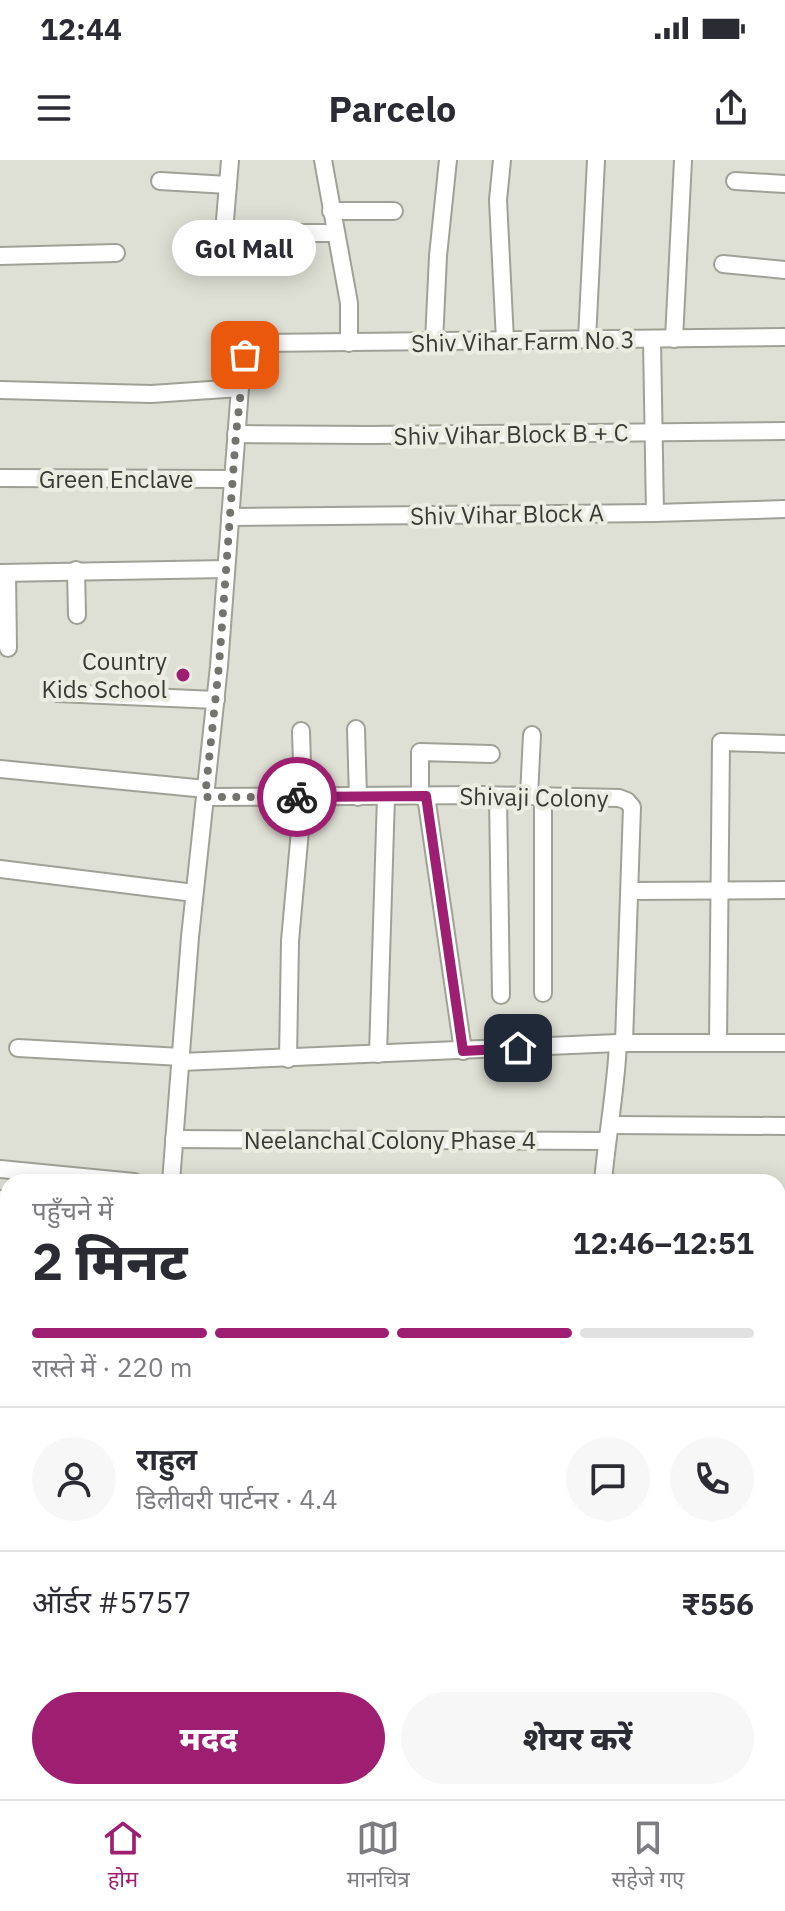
<!DOCTYPE html>
<html lang="hi">
<meta charset="utf-8">
<style>
:root{--surface:#fff;--page:#f7f7f7;--text:#2b2b33;--muted:#7c7c81;--line:#e1e1e2;--accent:#9e1e71}
body{margin:0;font-family:"IBM Plex Sans","Noto Sans Devanagari",sans-serif;background:var(--page);color:var(--text);height:100vh;display:flex;flex-direction:column;font-size:30px;white-space:nowrap}
*{box-sizing:border-box;margin:0}
p{font-size:26px;color:var(--muted)}
.icon{flex:none;width:44px;height:44px;fill:none;stroke:currentColor;stroke-width:2;stroke-linecap:round;stroke-linejoin:round}
.map{position:relative;flex:1;overflow:hidden}
.side{position:absolute;left:0px;top:1014px;width:786px;height:626px;display:flex;flex-direction:column;background:var(--surface);border-radius:24px 24px 0 0;box-shadow:0 4px 20px #0003}
.side>*{flex:none}
.pin{position:absolute;display:grid;place-items:center;width:68px;height:68px;color:#fff;margin:-34px;border-radius:16px;box-shadow:0 4px 12px #0006}
.courier{position:absolute;display:grid;place-items:center;width:80px;height:80px;margin:-40px;border:6px solid #9e1e71;border-radius:50%;background:#fff;color:#222;box-shadow:0 2px 10px #0007}
.bubble{position:absolute;height:56px;border-radius:28px;background:var(--surface);box-shadow:0 4px 20px #0003;font-size:26px;font-weight:800;line-height:56px;text-align:center}
.head em{font-style:normal;font-weight:800}
.head div{display:flex;flex-direction:column-reverse}
.head{display:flex;align-items:center;justify-content:space-between;height:136px;padding:0 32px}
h1{font-size:52px;font-weight:800;line-height:60px}
.bar{display:grid;grid-template-columns:repeat(4,1fr);gap:12px 8px;align-content:center;height:96px;padding:0 32px}
.bar i{height:10px;border-radius:6px;background:var(--line)}
.bar .current{background:var(--accent)}
.bar p{grid-column:span 4}
.line{display:flex;align-items:center;gap:20px;padding:0 32px;border-top:2px solid var(--line)}
.line div{flex:1}
.round{display:grid;place-items:center;flex:none;width:84px;height:84px;border-radius:42px;background:var(--page)}
.button{display:flex;gap:16px;margin-top:auto;padding:16px 32px}
.button a{flex:1;height:92px;border-radius:48px;background:var(--accent);color:#fff;font-size:32px;font-weight:800;line-height:92px;text-align:center}
.button a+a{background:var(--page);color:var(--text)}
.status{display:flex;justify-content:space-between;align-items:center;height:56px;padding:0 40px;background:var(--surface);direction:ltr}
.status svg{height:22px;fill:currentColor}
header{display:flex;justify-content:space-between;align-items:center;height:104px;padding:0 32px;background:var(--surface);font-size:36px;font-weight:800}
.menu{display:flex;justify-content:space-around;align-items:center;height:112px;border-top:2px solid var(--line);background:var(--surface);font-size:22px;color:var(--muted)}
.menu a{display:grid;justify-items:center;gap:4px}
.menu .current{color:var(--accent)}
.map>svg:first-child{display:block}
</style>
<div class="status"><b>12:44</b><svg viewBox="0 0 49 12"><path d="M0 12V9h3v3zM5 12V6h3v6zM10 12V3h3v9zM15 12V0h3v12zM26 1h20v11H26zM47 4h2v5h-2z"/></svg></div>
<header><svg class="icon" aria-label="menu" viewBox="0 0 24 24"><path d="M4 6h16M4 12h16M4 18h16"/></svg>Parcelo<svg class="icon" aria-label="share" viewBox="0 0 24 24"><path d="M12 15V3M7 8l5-5 5 5M5 13v7h14v-7"/></svg></header>
<div class="map">
<svg width="785" height="1639" viewBox="0 0 785 1639">
<rect width="100%" height="100%" fill="#dfe0d5"/>
<g fill="none" stroke-linecap="round" stroke-linejoin="round">
<g stroke="#a0a196" stroke-width="20">
<g id="minor">
<polyline points="323,0 349,143 349,183"/>
<polyline points="502,0 498,40 505,180"/>
<polyline points="160,21 228,25"/>
<polyline points="735,21 785,24"/>
<polyline points="331,51 394,51"/>
<polyline points="225,60 230,0"/>
<polyline points="265,73 335,73"/>
<polyline points="0,96 116,93"/>
<polyline points="723,104 785,110"/>
<polyline points="587,179 596,0"/>
<polyline points="674,179 683,0"/>
<polyline points="652,180 655,353"/>
<polyline points="434,182 438,96 448,0"/>
<polyline points="0,230 151,234 240,228"/>
<polyline points="236,274 369,275 785,271"/>
<polyline points="0,318 233,319"/>
<polyline points="230,357 655,353 785,349"/>
<polyline points="76,410 77,455"/>
<polyline points="0,413 226,409"/>
<polyline points="7,413 8,488"/>
<polyline points="57,533 216,540"/>
<polyline points="356,569 358,637"/>
<polyline points="0,609 206,629"/>
<polyline points="420,636 420,592 491,594"/>
<polyline points="426,636 463,891"/>
<polyline points="498,636 501,835"/>
<polyline points="529,636 532,575"/>
<polyline points="205,637 479,635 619,638 627,641 632,647 624,882"/>
<polyline points="0,709 194,733"/>
<polyline points="630,731 785,730"/>
<polyline points="543,833 543,636"/>
<polyline points="718,883 721,582 785,584"/>
<polyline points="18,888 181,897"/>
<polyline points="378,894 386,636"/>
<polyline points="288,899 290,781 303,637 301,571"/>
<polyline points="181,902 618,883 785,883"/>
<polyline points="611,965 785,966"/>
<polyline points="174,979 606,981"/>
<polyline points="0,1009 134,1022"/>
<path d="M171,1022L190,777L219,506L240,228C243,208 242,191 261,183L785,177"/>
<path d="M603,1022C607,975 616,930 618,883"/>
<polyline points="0,1039 8,1069"/>
<polyline points="778,1056 785,1056"/>
<polyline points="778,1147 785,1147"/>
<polyline points="0,1181 8,1178"/>
<polyline points="778,1238 785,1238"/>
<polyline points="778,1334 785,1334"/>
<polyline points="0,1339 8,1337"/>
<polyline points="0,1457 6,1463 1,1516"/>
<polyline points="778,1516 785,1516"/>
<polyline points="102,1639 103,1632"/>
<polyline points="307,1639 308,1632"/>
<polyline points="410,1639 410,1632"/>
<polyline points="483,1639 483,1632"/>
</g>
</g>
<use href="#minor" stroke="#fff" stroke-width="16"/>
</g>
<g fill="none" stroke-linecap="round" stroke-linejoin="round">
<polyline stroke="#74746e" stroke-width="8" stroke-dasharray="0 14.4" points="245,195 236,274 219,506 205,637 297,637"/>
<polyline stroke="#9e1e71" stroke-width="10" points="297,637 426,636 463,891 518,888"/>
</g>
<circle fill="#9e1e71" stroke="#ecede2" stroke-width="3" cx="183" cy="515" r="8"/>
<g text-anchor="middle" dominant-baseline="central" stroke-width="8" stroke-linejoin="round" paint-order="stroke">
<g font-size="24" fill="#3a3a36" stroke="#ecede2">
<text transform="translate(523 181) rotate(-1)">Shiv Vihar Farm No 3</text>
<text transform="translate(511 274) rotate(-1)">Shiv Vihar Block B + C</text>
<text x="116" y="319">Green Enclave</text>
<text transform="translate(507 354) rotate(-1)">Shiv Vihar Block A</text>
<text transform="translate(534 637) rotate(1)">Shivaji Colony</text>
<text x="390" y="980">Neelanchal Colony Phase 4</text>
</g>
<g font-size="24" fill="#3a3a36" stroke="#ecede2" text-anchor="end">
<text x="167" y="501">Country<tspan x="167" dy="28">Kids School</tspan></text>
</g>
</g>
</svg>
<div class="pin" style="left:245px;top:195px;background:#ea580c"><svg class="icon" aria-label="bag" viewBox="0 0 24 24"><path d="M5 8h14l-1 12H6zM9 8a3 3 0 0 1 6 0"/></svg></div>
<div class="pin" style="left:518px;top:888px;background:#1f2937"><svg class="icon" aria-label="home" viewBox="0 0 24 24"><path d="M3 11l9-7 9 7M6 9v11h12V9"/></svg></div>
<div class="courier" style="left:297px;top:637px"><svg class="icon" aria-label="bike" viewBox="0 0 24 24"><circle cx="6" cy="16" r="4"/><circle cx="18" cy="16" r="4"/><path d="M6 16l4-8h5l3 8M10 8l3 8H6M13 5h3"/></svg></div>
<div class="bubble" style="left:172px;top:60px;width:144px">Gol Mall</div>
<section class="side">
<div class="head"><div><h1>2 मिनट</h1><p>पहुँचने में</p></div><em>12:46–12:51</em></div>
<div class="bar"><i class="current"></i><i class="current"></i><i class="current"></i><i></i><p>रास्ते में · 220 m</p></div>
<div class="line" style="height:144px"><a class="round"><svg class="icon" aria-label="person" viewBox="0 0 24 24"><circle cx="12" cy="8" r="4"/><path d="M4 21q1-7 8-7t8 7"/></svg></a><div><b>राहुल</b><p>डिलीवरी पार्टनर · 4.4</p></div><a class="round"><svg class="icon" aria-label="chat" viewBox="0 0 24 24"><path d="M4 5h16v11H9l-5 4z"/></svg></a><a class="round"><svg class="icon" aria-label="phone" viewBox="0 0 24 24"><path d="M5 4h4l2 5-3 2q2 4 5 5l2-3 5 2v4C11 20 4 13 5 4z"/></svg></a></div>
<div class="line" style="height:104px"><div>ऑर्डर #5757</div><b>₹556</b></div>
<div class="button"><a>मदद</a><a>शेयर करें</a></div>
</section>
</div>
<nav class="menu">
<a class="current"><svg class="icon" aria-label="home" viewBox="0 0 24 24"><path d="M3 11l9-7 9 7M6 9v11h12V9"/></svg>होम</a>
<a><svg class="icon" aria-label="map" viewBox="0 0 24 24"><path d="M3 6l6-2 6 2 6-2v14l-6 2-6-2-6 2zM9 4v14M15 6v14"/></svg>मानचित्र</a>
<a><svg class="icon" aria-label="saved" viewBox="0 0 24 24"><path d="M7 4h10v16l-5-4-5 4z"/></svg>सहेजे गए</a>
</nav>
